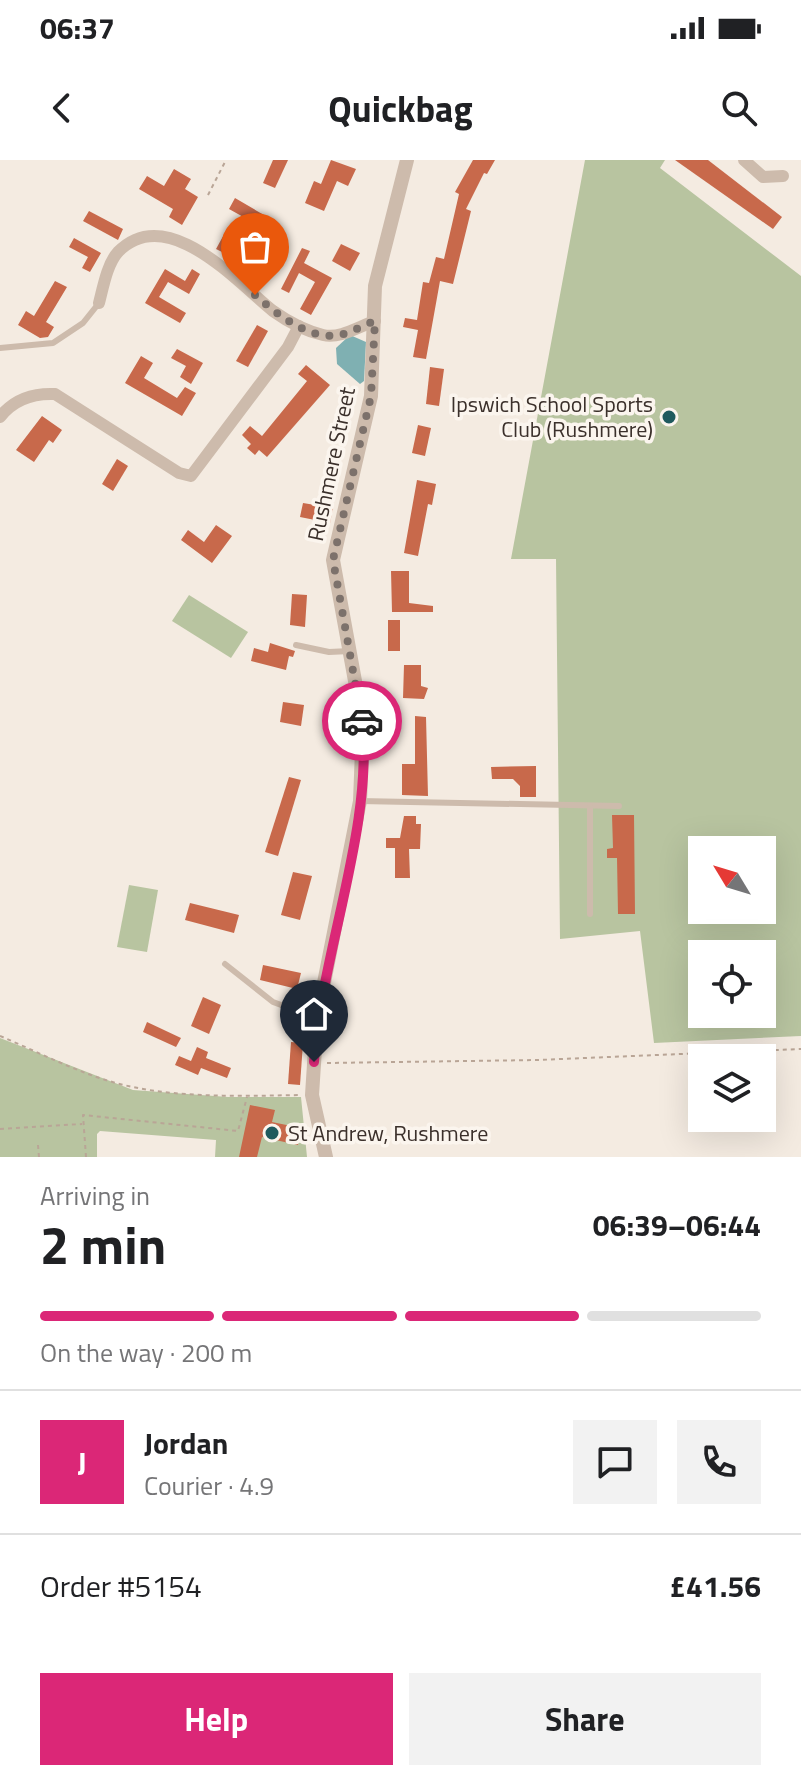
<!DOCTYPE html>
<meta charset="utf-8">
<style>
:root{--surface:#fff;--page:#f2f2f2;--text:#202124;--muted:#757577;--line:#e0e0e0;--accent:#db2777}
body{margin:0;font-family:"Titillium Web",sans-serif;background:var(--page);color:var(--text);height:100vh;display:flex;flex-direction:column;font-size:30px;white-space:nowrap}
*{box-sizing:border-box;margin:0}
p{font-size:26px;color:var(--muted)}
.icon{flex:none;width:44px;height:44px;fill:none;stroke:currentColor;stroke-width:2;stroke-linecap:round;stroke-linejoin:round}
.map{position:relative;height:997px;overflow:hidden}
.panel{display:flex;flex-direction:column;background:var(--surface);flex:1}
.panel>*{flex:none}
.needle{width:52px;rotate:308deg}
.buttons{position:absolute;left:688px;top:676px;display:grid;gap:16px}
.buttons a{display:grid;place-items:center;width:88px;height:88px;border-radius:0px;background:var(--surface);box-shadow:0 8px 32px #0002;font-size:40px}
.pin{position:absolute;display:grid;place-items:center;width:68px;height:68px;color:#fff;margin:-82px -34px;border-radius:50% 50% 50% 0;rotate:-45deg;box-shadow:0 0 8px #0007}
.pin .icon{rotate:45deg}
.courier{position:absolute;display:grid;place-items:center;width:80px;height:80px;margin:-40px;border:6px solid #db2777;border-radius:50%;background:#fff;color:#222;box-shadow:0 2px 10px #0007}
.headline em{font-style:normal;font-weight:700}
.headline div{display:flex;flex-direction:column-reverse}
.headline{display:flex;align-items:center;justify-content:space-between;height:136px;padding:0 40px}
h1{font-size:52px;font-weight:700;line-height:60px}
.bar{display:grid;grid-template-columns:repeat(4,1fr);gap:12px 8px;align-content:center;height:96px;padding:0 40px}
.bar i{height:10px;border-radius:6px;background:var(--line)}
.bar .selected{background:var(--accent)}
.bar p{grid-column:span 4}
.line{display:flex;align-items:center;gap:20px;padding:0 40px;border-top:2px solid var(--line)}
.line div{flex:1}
.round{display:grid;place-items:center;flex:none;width:84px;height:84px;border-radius:0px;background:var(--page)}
.cta{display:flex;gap:16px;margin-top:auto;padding:16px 40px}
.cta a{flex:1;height:92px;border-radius:0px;background:var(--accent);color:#fff;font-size:32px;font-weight:700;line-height:92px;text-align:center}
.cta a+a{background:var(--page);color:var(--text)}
.status{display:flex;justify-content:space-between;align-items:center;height:56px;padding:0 40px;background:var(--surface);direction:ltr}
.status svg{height:22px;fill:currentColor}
header{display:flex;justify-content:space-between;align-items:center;height:104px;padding:0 40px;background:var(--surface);font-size:36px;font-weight:700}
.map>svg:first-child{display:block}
</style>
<div class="status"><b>06:37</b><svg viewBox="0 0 49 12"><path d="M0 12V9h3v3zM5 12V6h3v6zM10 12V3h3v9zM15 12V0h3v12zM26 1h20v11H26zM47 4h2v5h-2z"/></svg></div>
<header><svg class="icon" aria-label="back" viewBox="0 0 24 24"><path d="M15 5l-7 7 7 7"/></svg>Quickbag<svg class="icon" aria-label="search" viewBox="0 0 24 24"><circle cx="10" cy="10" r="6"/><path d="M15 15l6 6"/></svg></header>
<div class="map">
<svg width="801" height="997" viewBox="0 0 801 997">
<rect width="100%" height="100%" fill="#f4ebe1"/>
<g fill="#b8c4a0" fill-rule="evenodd">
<path d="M585,0H665L660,8L801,116V876L654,883L640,771L560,779L556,399H511ZM702,690H762V750H702ZM702,794H762V854H702Z"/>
<polygon points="189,435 248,472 231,498 172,461"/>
<polygon points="129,725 158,730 147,792 117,787"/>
<polygon points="0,878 133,930 228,937 301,937 307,997 215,997 216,980 100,971 97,974 97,997 0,997"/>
</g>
<polygon fill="#7fb0b2" points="350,175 366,182 364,221 360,224 337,204 336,188"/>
<g fill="#c8694b">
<polygon points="273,0 288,0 275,28 263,23"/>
<polygon points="331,0 356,9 348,26 337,21 324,51 305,43 314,21 321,24"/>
<polygon points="473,0 495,0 487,14 484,13 466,49 471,51 453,124 440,121 426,199 413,197 418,170 403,167 405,158 417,160 423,122 429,123 436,97 444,99 459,34 455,32"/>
<polygon points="675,0 708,0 782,57 773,69"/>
<polygon points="174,9 191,19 185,29 198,37 182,65 169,57 173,49 139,29 147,16 164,26"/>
<polygon points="235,38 269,58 249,93 230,82 224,93 216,89 227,69 247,80 256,64 229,49"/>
<polygon points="89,51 123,69 118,80 83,61"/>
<polygon points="74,78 101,93 90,112 82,108 88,97 69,87"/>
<polygon points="341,84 360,93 350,111 332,101"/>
<polygon points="302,88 310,91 304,103 332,118 311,155 300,149 315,122 299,113 289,133 281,129"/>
<polygon points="165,109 185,121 192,109 200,114 189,134 168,122 159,137 186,153 180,163 145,143"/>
<polygon points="55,121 67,127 46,162 54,167 48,177 40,178 18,165 26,151 34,156"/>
<polygon points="257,165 268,171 248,207 236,201"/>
<polygon points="177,189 203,203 191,224 180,217 186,206 171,198"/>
<polygon points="141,196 153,203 144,218 177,238 185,227 196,233 182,256 125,223"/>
<polygon points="306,205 330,225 267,297 259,290 255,295 247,288 251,284 242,275 250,266 262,276 307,221 298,214"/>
<polygon points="430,207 444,209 439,246 426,244"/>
<polygon points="42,256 62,270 53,283 49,280 34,302 16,290"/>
<polygon points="418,265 431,268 425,296 412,293"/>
<polygon points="117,299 128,306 113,331 102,324"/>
<polygon points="417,320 436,324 432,345 428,344 418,396 404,393"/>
<polygon points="303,343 333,348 330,363 300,357"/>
<polygon points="216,365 232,376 212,403 181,380 188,370 204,382"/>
<polygon points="391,411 409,411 409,443 433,446 433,452 392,452"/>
<polygon points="292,434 307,435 305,467 290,465"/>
<rect x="388" y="460" width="12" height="31"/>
<polygon points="270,483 295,491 293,497 289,496 286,510 251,501 254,488 268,492"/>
<polygon points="404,505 421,505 421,526 428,528 424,539 403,538"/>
<polygon points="283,542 304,545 301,566 280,562"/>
<polygon points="415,556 426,557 428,636 402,635 402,604 415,604"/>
<polygon points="536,606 536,637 520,637 520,626 513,619 492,619 491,607"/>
<polygon points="289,617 301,620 278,696 265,692"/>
<polygon points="612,655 634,655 635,754 618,754 617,698 607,698 607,689 613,688"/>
<polygon points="404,656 416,656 416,664 421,664 420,689 409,689 410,718 395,718 395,688 386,688 386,678 400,678"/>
<polygon points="293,712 312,716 300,760 281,755"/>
<polygon points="190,743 239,755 234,773 185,760"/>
<polygon points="263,805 301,813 297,829 260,820"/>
<polygon points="203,837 221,845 209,874 191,866"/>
<polygon points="147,862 181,878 176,887 143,872"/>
<polygon points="291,882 303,883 300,925 288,924"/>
<polygon points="197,887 208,892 206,898 231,908 227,918 201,908 198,915 175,905 179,896 191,901"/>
<polygon points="250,945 275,950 272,962 301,968 298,985 262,977 257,997 239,997"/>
</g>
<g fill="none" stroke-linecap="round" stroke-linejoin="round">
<g stroke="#b9a596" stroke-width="2" stroke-dasharray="4 4" stroke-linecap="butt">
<polyline points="208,35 226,0"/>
<path d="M0,876C43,894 87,918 133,927C184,938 248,936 301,935"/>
<polyline points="327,903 538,900 801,889"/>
<polyline points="0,969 82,964"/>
<polyline points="38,985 39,997"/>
<polyline points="86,997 83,955 238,971 247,937"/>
</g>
<g stroke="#cdbbac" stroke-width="6">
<polyline points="0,188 53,183 83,163 99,143"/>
<polyline points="296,485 329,492 350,491"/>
<polyline points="360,641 619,646"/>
<polyline points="590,646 590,754"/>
<polyline points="225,804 273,842 317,858"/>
</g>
<g stroke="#cdbbac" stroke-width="12">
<polyline points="744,0 763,17 783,16"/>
<path d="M99,143C103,128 107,104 118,92C167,42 237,122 273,151C287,161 306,171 323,175C340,179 358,167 375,161"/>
<path d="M0,257C14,239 33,233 55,234L179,313L191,316L288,187L299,166"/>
</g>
<polyline stroke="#cdbbac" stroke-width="14" points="326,997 312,935 317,858 360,641 363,565 333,400 371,236 375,126 407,0"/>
</g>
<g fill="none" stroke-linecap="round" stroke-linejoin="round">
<path stroke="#7c716b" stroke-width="8" stroke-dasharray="0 14.4" d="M255,135C276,153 309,181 339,175C351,173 363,165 375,161L371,236L333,400L362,561"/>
<path stroke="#db2777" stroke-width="10" d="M314,902C321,793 374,667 362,561"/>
</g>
<g fill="#1f5a5e" stroke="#fbf5ee" stroke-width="3">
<circle cx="669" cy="257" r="8"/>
<circle cx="272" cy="973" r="8"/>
</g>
<g text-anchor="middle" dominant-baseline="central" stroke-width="7" stroke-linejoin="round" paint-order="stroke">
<g font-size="22" fill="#3b302b" stroke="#fbf5ee" text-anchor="end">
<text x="653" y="244">Ipswich School Sports<tspan x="653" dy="25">Club (Rushmere)</tspan></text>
<text x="288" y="973" text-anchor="start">St Andrew, Rushmere</text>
</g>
<g font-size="22" fill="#3b302b" stroke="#fbf5ee">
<text transform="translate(331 304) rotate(-78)">Rushmere Street</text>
</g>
</g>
</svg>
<div class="buttons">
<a><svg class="needle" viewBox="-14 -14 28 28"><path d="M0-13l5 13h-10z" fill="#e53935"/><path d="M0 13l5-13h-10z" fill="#757577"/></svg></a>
<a><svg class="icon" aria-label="locate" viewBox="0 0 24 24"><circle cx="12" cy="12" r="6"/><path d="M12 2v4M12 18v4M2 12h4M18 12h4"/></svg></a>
<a><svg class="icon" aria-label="layers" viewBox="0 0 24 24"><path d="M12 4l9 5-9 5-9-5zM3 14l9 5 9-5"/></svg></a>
</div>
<div class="pin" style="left:255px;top:135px;background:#ea580c"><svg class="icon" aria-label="bag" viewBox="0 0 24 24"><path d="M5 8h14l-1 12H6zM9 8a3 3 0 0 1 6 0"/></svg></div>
<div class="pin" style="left:314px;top:902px;background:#1f2937"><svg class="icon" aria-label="home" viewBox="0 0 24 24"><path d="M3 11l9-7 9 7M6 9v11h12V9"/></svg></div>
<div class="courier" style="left:362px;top:561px"><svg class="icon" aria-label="car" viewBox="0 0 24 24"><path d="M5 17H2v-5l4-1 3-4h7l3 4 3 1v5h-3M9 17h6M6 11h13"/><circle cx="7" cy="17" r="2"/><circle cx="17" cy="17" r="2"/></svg></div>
</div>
<section class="panel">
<div class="headline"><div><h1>2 min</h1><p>Arriving in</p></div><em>06:39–06:44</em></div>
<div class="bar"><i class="selected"></i><i class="selected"></i><i class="selected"></i><i></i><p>On the way · 200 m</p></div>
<div class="line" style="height:144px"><b class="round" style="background:var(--accent);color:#fff">J</b><div><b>Jordan</b><p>Courier · 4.9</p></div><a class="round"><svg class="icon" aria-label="chat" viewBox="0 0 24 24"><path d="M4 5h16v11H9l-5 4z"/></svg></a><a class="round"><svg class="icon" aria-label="phone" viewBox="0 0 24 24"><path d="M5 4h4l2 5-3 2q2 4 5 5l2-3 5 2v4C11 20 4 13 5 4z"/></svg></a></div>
<div class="line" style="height:104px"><div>Order #5154</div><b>£41.56</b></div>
<div class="cta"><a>Help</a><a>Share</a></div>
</section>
